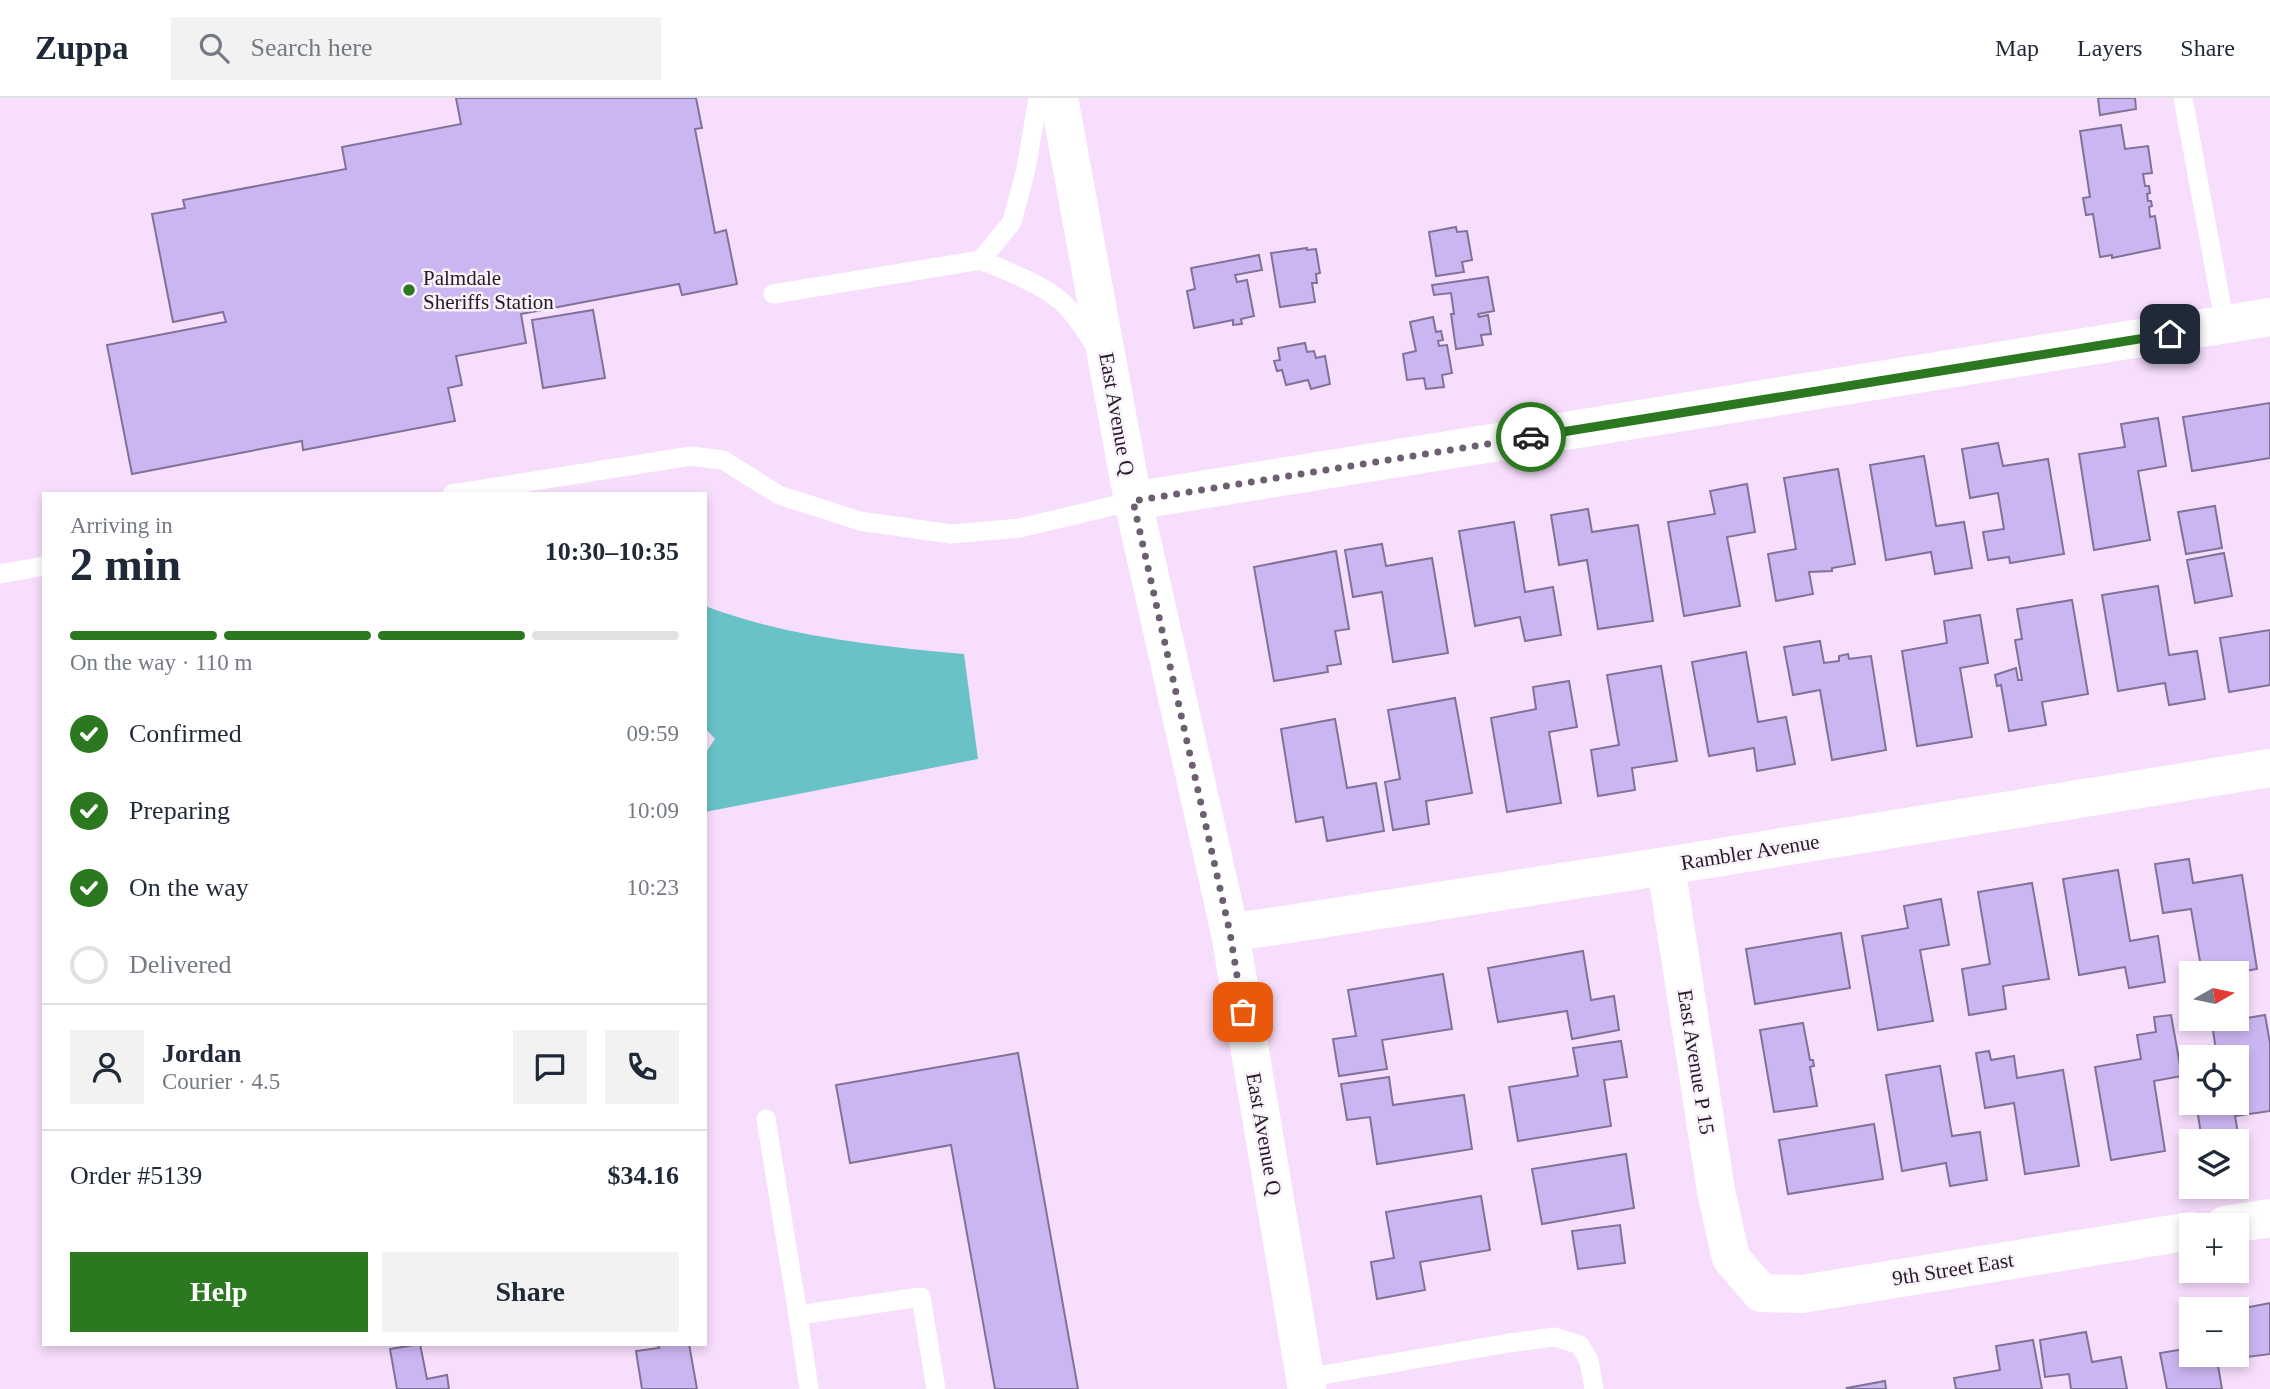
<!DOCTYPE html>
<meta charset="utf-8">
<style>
:root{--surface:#fff;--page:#f2f2f3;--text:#1f2937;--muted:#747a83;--line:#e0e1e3;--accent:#2b7820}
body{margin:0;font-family:Georgia,serif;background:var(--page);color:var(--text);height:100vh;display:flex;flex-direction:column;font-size:26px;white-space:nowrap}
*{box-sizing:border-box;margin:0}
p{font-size:23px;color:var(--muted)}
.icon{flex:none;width:38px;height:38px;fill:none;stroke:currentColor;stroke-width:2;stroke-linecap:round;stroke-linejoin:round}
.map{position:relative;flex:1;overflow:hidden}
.details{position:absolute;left:42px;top:394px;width:665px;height:854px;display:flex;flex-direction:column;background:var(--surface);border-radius:0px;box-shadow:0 4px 10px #0003}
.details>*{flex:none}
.needle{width:46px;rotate:81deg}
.tools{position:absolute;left:2179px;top:863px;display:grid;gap:14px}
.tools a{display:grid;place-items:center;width:70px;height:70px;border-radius:0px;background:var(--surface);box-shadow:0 4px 10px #0003;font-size:35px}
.pin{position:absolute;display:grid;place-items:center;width:60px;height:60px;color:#fff;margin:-30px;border-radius:14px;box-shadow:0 4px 10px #0006}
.courier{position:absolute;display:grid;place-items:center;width:70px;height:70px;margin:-35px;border:5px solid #2b7820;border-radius:50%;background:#fff;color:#222;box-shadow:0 2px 9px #0007}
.head em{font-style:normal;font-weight:800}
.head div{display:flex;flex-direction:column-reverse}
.head{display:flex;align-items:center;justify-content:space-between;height:119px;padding:0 28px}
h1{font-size:46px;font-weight:800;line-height:52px}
.bar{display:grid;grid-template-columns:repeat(4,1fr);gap:10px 7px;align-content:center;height:84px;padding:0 28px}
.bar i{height:9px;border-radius:5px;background:var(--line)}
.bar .on{background:var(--accent)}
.bar p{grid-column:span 4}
.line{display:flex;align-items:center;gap:18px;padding:0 28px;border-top:2px solid var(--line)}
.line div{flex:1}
.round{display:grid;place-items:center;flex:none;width:74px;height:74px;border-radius:0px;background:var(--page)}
ol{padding:0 28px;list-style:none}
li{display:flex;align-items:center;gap:21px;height:77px}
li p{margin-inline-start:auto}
li .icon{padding:7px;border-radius:50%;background:var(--accent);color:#fff;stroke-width:4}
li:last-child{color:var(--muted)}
li i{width:38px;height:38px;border:4px solid var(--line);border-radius:50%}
.button{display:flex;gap:14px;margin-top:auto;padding:14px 28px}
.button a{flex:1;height:80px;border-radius:0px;background:var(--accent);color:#fff;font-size:28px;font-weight:800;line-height:80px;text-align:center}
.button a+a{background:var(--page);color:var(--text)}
header{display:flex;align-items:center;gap:42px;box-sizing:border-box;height:98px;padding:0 35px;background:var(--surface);border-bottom:2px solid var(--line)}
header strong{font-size:33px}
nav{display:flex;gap:38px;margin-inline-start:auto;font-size:24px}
.search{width:490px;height:63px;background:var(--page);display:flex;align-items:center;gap:18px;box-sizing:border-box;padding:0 24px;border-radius:0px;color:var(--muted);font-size:26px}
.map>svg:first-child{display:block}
</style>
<header>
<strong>Zuppa</strong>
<div class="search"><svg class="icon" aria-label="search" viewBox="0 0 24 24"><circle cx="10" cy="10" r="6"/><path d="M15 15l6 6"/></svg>Search here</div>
<nav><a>Map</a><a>Layers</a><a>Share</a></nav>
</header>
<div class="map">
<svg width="2270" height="1291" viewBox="0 0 2270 1291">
<rect width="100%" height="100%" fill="#f7defc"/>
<path fill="#69c2c8" d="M705,508C787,539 877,548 964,556L978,661L705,714V656L715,641L705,630Z"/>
<g fill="#ccb6f2" stroke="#807299" stroke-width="2">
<polygon points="456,0 696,0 702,30 695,31 715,135 726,132 737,186 682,197 679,186 521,216 526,245 456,258 462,287 448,290 455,323 303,352 302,343 132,376 107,247 226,224 223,214 173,224 152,116 185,110 183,102 346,71 342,49 461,26"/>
<polygon points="2098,0 2135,0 2136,11 2100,17"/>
<polygon points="2121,27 2125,51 2148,48 2152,75 2143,76 2145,88 2149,88 2150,95 2147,96 2148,103 2151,103 2152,108 2149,109 2150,119 2155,118 2160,150 2112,160 2112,157 2100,159 2093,116 2086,117 2083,100 2090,99 2080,33"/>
<polygon points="1456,129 1457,134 1467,133 1472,162 1462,164 1464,174 1436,178 1429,134"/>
<polygon points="1307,150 1307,152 1316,151 1320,175 1316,176 1317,185 1312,185 1315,204 1280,209 1271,155"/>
<polygon points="1259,157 1262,172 1235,177 1237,184 1247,182 1254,218 1241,221 1242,226 1233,227 1233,222 1194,230 1187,193 1195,191 1191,170"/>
<polygon points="1488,179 1494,213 1478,216 1479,219 1488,217 1491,236 1481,237 1483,247 1456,251 1451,216 1454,216 1451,195 1434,197 1432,187"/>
<polygon points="593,212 605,280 543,290 532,222"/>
<polygon points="1433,219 1436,234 1441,233 1443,242 1438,243 1439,248 1447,247 1452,275 1442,277 1444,289 1426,291 1424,280 1407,282 1403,256 1416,253 1410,224"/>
<polygon points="1305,245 1307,254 1314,253 1316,260 1325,258 1330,286 1311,291 1308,282 1286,287 1282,272 1277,273 1274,263 1280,262 1278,250"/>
<polygon points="2270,305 2270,360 2192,373 2183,319"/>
<polygon points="2158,320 2166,368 2138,373 2150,442 2094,452 2079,356 2125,349 2121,326"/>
<polygon points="1998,345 2003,368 2048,361 2064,456 2010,465 2009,459 1988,462 1983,434 2004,431 1998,395 1970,400 1962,351"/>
<polygon points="1924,358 1936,428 1964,424 1972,470 1935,476 1931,454 1886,462 1870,367"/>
<polygon points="1838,371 1855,466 1832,470 1832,473 1809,474 1813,496 1776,503 1768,456 1796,451 1784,380"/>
<polygon points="1747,386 1755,434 1727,439 1740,508 1684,518 1668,424 1715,416 1710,393"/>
<polygon points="2215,408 2222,450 2186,456 2178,414"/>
<polygon points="1588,411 1592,434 1638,427 1653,523 1598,531 1587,462 1559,467 1551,417"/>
<polygon points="1514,424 1525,494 1553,489 1561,537 1525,543 1520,519 1475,528 1459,433"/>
<polygon points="1382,446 1386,468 1432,460 1448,555 1393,564 1382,494 1353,499 1345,452"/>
<polygon points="1336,453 1349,531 1335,533 1341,566 1327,568 1328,574 1274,583 1254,469"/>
<polygon points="2224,455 2232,498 2195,505 2187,462"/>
<polygon points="2158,488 2169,557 2197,553 2205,601 2169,607 2165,585 2118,593 2102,497"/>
<polygon points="2072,502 2088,596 2042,604 2046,627 2009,633 2001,587 1997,588 1995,577 2016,570 2018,582 2022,582 2015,542 2022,541 2017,511"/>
<polygon points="1980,517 1988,565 1960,570 1972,639 1917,648 1902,553 1947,545 1944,523"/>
<polygon points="2270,532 2270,587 2229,594 2220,540"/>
<polygon points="1820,543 1824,565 1839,563 1839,558 1848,556 1849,561 1871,558 1886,652 1832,662 1820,592 1793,597 1784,549"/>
<polygon points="1746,554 1758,624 1786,619 1795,666 1757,673 1754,650 1709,658 1692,564"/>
<polygon points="1661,568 1677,663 1632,670 1635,692 1598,698 1591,652 1619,647 1607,577"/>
<polygon points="1569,583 1577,629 1549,634 1561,705 1507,714 1491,620 1536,611 1533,589"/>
<polygon points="1455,600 1472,695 1426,703 1429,726 1393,732 1385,684 1400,681 1388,612"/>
<polygon points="1335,621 1347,690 1376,685 1384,733 1327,743 1323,719 1296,724 1281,631"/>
<polygon points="2189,761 2193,785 2242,777 2257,871 2233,875 2202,875 2191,811 2163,815 2155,766"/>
<polygon points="2118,772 2130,843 2158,838 2165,884 2129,890 2125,869 2079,877 2063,781"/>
<polygon points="2032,785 2049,881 2003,888 2006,911 1969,917 1962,871 1990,866 1978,794"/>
<polygon points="1941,801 1949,847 1920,852 1933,923 1878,932 1862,838 1908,830 1904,808"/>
<polygon points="1841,835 1850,890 1755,906 1746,851"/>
<polygon points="1583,853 1591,902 1614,898 1619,932 1572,941 1567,913 1498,924 1488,870"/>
<polygon points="1443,876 1452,931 1382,942 1387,971 1339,978 1333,941 1356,938 1348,892"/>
<polygon points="2171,917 2182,978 2154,983 2165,1053 2111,1062 2095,969 2141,961 2137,937 2156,934 2154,919"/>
<polygon points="2265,917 2270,945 2270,1013 2235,1018 2239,1041 2202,1043 2196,1004 2236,1004 2236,959 2217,959 2212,926"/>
<polygon points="1803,925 1810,962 1813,962 1814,968 1810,969 1817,1008 1774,1014 1760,932"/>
<polygon points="1621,943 1627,979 1604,982 1611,1028 1518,1043 1509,989 1578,978 1573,950"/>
<polygon points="1989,953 1991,962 2014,958 2017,980 2063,972 2079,1068 2025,1076 2014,1005 1985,1010 1976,955"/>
<polygon points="1018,955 1078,1291 995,1291 951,1047 850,1065 836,987"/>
<polygon points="1940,968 1952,1038 1980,1034 1987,1082 1950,1088 1946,1065 1902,1073 1886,977"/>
<polygon points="1389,979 1393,1007 1464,997 1472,1051 1377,1066 1370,1019 1347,1022 1341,986"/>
<polygon points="1874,1026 1883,1081 1788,1096 1779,1042"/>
<polygon points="1626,1056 1634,1110 1542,1126 1532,1071"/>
<polygon points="1481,1098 1490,1152 1420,1164 1425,1192 1377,1201 1371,1164 1394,1160 1386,1114"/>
<polygon points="1620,1127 1625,1165 1578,1171 1572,1133"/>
<polygon points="2270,1205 2270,1256 2247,1259 2239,1211"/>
<polygon points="2086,1234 2092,1264 2121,1259 2127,1291 2071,1291 2069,1276 2045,1279 2040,1242"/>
<polygon points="2033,1242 2042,1291 1956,1291 1954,1280 2000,1272 1996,1248"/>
<polygon points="420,1246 427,1281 447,1277 449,1291 397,1291 390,1251"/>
<polygon points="658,1246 689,1246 697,1291 642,1291 636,1253 659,1250"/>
<polygon points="2191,1250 2191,1256 2216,1256 2222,1291 2167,1291 2160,1255"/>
<polygon points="1885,1283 1886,1291 1848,1291 1847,1290"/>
</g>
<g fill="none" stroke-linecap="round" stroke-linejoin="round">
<g stroke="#fff" stroke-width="19">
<polyline points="2183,0 2225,227"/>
<polyline points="981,162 1012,124 1026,71 1038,0"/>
<path d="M773,196L981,162C1006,173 1034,183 1056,199C1071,210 1084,230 1094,246"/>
<polyline points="452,396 691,358 723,362 779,397 860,423 951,436 1020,430 1133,403"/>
<polyline points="0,476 44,468"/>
<polyline points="766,1021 798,1217 921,1199 936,1291"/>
<polyline points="798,1217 809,1291"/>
<polyline points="1305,1280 1509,1245 1555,1239 1580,1247 1589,1263 1594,1291"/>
</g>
<g stroke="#fff" stroke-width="38">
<polyline points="1133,403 2270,219"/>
<polyline points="1666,768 1716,1093 1731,1160 1761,1195 1802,1196 2191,1133"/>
<polyline points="1230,835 1666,768 2270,670"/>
<polyline points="2225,1127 2270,1120"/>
</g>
<polyline stroke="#fff" stroke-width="38" points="1059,0 1133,403 1230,835 1307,1291"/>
</g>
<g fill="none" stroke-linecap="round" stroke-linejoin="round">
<polyline stroke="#6e5e72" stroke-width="7" stroke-dasharray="0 12.6" points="1243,914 1230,835 1133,403 1531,339"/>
<polyline stroke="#2b7820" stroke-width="9" points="1531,339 2170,236"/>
</g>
<circle fill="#2b7820" stroke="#f9f2fa" stroke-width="2.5" cx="409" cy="192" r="7"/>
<g text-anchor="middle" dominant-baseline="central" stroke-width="5" stroke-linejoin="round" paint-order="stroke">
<g font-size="21" fill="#251927" stroke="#f9f2fa" text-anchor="start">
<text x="423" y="180">Palmdale<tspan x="423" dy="24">Sheriffs Station</tspan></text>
</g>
<g font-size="21" fill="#251927" stroke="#f9f2fa">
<text transform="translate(1117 316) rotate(80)">East Avenue Q</text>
<text transform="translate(1750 754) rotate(-9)">Rambler Avenue</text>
<text transform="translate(1696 964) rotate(81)">East Avenue P 15</text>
<text transform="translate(1264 1036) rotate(80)">East Avenue Q</text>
<text transform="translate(1953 1171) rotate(-9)">9th Street East</text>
</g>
</g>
</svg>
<div class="tools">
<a><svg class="needle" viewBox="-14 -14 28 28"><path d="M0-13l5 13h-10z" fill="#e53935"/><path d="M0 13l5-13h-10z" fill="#747a83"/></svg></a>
<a><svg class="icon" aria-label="locate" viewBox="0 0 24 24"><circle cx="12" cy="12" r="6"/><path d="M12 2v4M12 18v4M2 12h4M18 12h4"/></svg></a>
<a><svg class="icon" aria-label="layers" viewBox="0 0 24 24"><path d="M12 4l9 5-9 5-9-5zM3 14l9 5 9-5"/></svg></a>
<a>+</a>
<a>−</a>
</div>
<div class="pin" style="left:1243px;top:914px;background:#ea580c"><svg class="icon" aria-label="bag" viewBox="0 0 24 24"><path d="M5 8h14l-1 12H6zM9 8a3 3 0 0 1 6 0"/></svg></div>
<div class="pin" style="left:2170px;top:236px;background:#1f2937"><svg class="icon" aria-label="home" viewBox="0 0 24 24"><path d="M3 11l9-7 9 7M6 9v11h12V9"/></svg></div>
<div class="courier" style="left:1531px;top:339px"><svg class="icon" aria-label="car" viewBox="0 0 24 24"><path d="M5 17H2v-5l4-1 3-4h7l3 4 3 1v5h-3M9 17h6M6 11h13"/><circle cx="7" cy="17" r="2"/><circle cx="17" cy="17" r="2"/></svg></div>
<section class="details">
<div class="head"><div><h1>2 min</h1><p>Arriving in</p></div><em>10:30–10:35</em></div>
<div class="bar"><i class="on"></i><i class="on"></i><i class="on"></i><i></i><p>On the way · 110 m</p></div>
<ol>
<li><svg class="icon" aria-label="check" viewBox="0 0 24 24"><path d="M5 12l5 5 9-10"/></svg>Confirmed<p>09:59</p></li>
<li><svg class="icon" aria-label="check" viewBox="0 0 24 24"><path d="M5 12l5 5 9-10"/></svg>Preparing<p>10:09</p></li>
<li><svg class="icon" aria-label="check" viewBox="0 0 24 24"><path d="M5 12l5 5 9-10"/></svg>On the way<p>10:23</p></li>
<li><i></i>Delivered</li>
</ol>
<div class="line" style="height:126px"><a class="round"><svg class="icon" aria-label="person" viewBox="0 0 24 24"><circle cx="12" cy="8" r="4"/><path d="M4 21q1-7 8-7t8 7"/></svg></a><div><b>Jordan</b><p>Courier · 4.5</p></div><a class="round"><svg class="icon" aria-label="chat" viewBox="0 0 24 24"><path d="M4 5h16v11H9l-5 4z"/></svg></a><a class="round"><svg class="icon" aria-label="phone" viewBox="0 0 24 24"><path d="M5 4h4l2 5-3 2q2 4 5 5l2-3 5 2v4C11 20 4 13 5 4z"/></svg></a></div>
<div class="line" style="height:91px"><div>Order #5139</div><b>$34.16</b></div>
<div class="button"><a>Help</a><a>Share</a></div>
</section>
</div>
